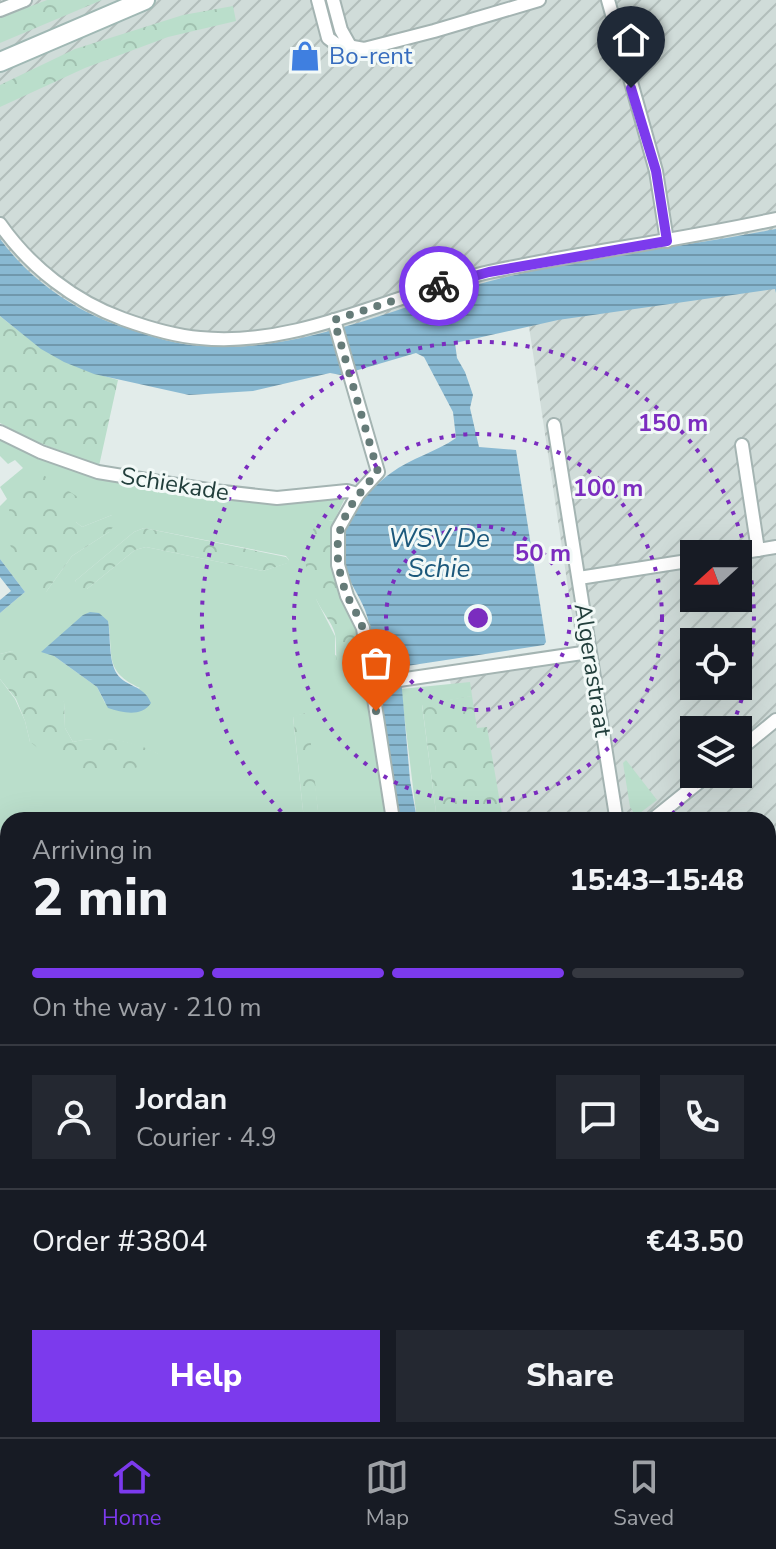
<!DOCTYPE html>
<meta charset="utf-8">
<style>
:root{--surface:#171b24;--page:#242831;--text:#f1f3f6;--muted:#9ea1a6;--line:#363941;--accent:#7c3aed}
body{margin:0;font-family:"Nunito Sans",sans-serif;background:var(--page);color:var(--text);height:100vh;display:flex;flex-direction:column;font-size:30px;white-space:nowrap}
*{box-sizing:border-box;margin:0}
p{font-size:26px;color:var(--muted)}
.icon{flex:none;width:44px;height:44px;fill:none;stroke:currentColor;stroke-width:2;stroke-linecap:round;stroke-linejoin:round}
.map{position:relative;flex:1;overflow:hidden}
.drawer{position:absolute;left:0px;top:812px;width:776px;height:626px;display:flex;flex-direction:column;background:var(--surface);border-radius:24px 24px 0 0;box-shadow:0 8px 32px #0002}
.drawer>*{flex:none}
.needle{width:52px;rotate:249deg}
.controls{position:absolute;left:680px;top:540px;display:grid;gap:16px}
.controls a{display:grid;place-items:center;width:72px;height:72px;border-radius:0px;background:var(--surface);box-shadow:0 8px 32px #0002;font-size:40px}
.pin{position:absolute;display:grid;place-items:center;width:68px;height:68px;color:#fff;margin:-82px -34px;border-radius:50% 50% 50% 0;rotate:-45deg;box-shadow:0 0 8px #0007}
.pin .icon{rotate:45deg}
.courier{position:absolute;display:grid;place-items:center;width:80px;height:80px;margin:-40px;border:6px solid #7c3aed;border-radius:50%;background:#fff;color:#222;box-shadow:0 2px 10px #0007}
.overview em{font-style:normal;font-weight:800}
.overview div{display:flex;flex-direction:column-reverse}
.overview{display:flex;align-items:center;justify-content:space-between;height:136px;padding:0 32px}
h1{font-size:52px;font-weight:800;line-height:60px}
.bar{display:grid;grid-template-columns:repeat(4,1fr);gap:12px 8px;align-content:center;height:96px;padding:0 32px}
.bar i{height:10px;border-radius:6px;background:var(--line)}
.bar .on{background:var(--accent)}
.bar p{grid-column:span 4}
.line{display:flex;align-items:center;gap:20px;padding:0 32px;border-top:2px solid var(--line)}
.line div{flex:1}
.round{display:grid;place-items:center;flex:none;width:84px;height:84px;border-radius:0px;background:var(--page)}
.button{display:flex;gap:16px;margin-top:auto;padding:16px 32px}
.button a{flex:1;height:92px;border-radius:0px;background:var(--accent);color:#fff;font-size:32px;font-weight:800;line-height:92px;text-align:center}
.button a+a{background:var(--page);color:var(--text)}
.menu{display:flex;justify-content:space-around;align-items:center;height:112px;border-top:2px solid var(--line);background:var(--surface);font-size:22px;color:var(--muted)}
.menu a{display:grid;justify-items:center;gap:4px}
.menu .on{color:var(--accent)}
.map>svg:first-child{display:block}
</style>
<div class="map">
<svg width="776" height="1437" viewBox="0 0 776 1437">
<defs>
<pattern id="industrial-furrows" width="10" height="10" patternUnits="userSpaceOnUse" patternTransform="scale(2)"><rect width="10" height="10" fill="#d0dcd9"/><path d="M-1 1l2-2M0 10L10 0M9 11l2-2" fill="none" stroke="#b2bebb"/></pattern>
<pattern id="forest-crowns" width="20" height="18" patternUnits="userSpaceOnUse" patternTransform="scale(2)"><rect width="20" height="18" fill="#badecb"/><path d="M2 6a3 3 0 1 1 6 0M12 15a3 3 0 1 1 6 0" fill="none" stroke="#a0c0af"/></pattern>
<pattern id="water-rules" width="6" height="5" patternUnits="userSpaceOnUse" patternTransform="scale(2)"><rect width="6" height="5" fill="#89b9d2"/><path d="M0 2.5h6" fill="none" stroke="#7098ac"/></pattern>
</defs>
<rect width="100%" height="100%" fill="#e2ecea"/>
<g fill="url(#industrial-furrows)" fill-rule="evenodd">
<path d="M0,0H776V1437H599L607,1430H768V820H476L450,680L578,655L524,293L214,360L111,339L0,259ZM694,554H738V598H694ZM694,642H738V686H694ZM694,730H738V774H694Z"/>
<polygon points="0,1020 8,1030 8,1205 0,1223"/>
</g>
<g fill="#badecb" fill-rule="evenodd">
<path d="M0,439C88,476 177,507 274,500C299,498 323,495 348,492L334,521L329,520L305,556L317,601L335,636V655L364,667L388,820H319L306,713L293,717L304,820H8V840L0,830V679L15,699L25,721L30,742L158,754C131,741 102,735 73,742L65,728L64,702L12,651L0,654V613L25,592L0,559V506L7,499L0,487L23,468L15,460L8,464L0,456ZM76,511V522L82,527L112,515L109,532L72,556L46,592ZM144,528L286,556L289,560L287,563L263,571L146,547L135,550L87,589L75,581L134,532ZM108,621C114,655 103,671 140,688L105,703L97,687L54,656Z"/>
<polygon points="470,682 472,696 422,705 437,820 417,820 401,689"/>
<polygon points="626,760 657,800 636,816 630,807 623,763"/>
<polygon points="0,853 8,863 8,973 0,964"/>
<polygon points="114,1430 190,1430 182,1437 122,1437"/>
<polygon points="404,1430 583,1430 574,1437 399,1437"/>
</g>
<g fill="url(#forest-crowns)">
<polygon points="47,0 102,0 0,43 0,18"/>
<polygon points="233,6 236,21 168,37 85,68 0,107 0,85 75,49 183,15"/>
<path d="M0,316C42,350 66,366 118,380L99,466L32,440L0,423Z"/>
<polygon points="27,471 40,473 78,497 80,503 76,511 76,522 82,527 112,515 117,518 117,522 109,532 72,556 46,592 31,593 23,589 6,530 12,492"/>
<path d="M322,519L334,521C322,568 340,582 356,623C362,636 362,653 364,667L350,673L338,666C335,655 337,645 335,634C332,622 322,612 317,601C304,572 297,541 322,519Z"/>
<polygon points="144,528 286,557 289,560 288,563 263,571 146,547 135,550 87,589 83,591 75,581 134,532"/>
<path d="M12,651L56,673L64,702L65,728L73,742C103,735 131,740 159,754C135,775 91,782 61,765C50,759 40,749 30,742L25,721L16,699L0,679V654Z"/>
<polygon points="472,696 477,728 487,727 503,820 437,820 422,704"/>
<polygon points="306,713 308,716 319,820 304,820 293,716"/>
<polygon points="8,1264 8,1377 0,1395 0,1281"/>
</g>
<g fill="url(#water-rules)">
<path d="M776,229V293L775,289L558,320L455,343L457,358L465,372L473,395L470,408L479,447L516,450L546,642L544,645L400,667L410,780L417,820H399L378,696L385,690L382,672L378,670C374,651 372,629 365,610C359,595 349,582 344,566C334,530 364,492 391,473C411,458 436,452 456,438L453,412L424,357L416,353L341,375L330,373L253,391L189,395L94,374L64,362L41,349L0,316V239C32,282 76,312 126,328C150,336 177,345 203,346C306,354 404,302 502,278C592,256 685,247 776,229Z"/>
<polygon points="0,559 25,592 0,613 0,600 11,591 0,577"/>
<path d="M90,612L99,613L108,621C111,637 108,660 117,674C127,688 143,684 151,703C142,717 123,713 108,708L97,687L54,656L41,652L83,615Z"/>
</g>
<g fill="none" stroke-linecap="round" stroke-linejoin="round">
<g stroke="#a4b4b2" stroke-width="16">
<g id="minor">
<polyline points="318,0 328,38 336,44 364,49 434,31 539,0"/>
<polyline points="333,0 341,30 350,46"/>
<polyline points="608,0 656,171 667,241"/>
<polyline points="0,10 25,0"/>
<path d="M0,224C30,267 74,301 123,319C148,328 173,336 200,338C300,348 394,293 489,272C584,252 681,240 776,219"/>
<polyline points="334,320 378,472 358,494 338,529 338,565 347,596 363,628 393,820"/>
<polyline points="554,425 616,816 619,820"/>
<polyline points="0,432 41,452 98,472 214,491 277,498 347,491 358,494"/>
<polyline points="742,445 758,550"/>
<polyline points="732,554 776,547"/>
<polyline points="579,578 694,560"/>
<polyline points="372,684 589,652"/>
<polyline points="738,751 776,720"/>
<polyline points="652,820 709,774"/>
<polyline points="768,999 776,1009"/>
<polyline points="768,1320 776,1314"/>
<polyline points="768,1411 776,1421"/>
<polyline points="371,1437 376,1430"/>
</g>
</g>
<g stroke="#a0b8b4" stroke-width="22">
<g id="secondary">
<polyline points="0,62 145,0"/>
<polyline points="768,1354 776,1345"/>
<polyline points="768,1381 776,1394"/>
</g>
</g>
<use href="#minor" stroke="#fff" stroke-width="12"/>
<use href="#secondary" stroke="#fff" stroke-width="18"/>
</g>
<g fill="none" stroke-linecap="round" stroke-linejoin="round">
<path stroke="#657b78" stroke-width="8" stroke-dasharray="0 14.4" d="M376,711C372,688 370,646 362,626C358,615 351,604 346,593C327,539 341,512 378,472L334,320L439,286"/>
<polyline stroke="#7c3aed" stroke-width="10" points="439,286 489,272 667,241 656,171 631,88"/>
</g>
<g fill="none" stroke="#7b2cbf" stroke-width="4" stroke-dasharray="4 8">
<circle cx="478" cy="618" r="92"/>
<circle cx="478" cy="618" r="184"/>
<path d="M705 774A276 276 0 0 1 666 820M290 820A276 276 0 1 1 731 728"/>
</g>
<defs>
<g id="shop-bare" transform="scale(2.4)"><path d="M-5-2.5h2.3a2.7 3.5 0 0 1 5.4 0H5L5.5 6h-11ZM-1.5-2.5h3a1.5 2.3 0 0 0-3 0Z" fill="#3f7fe0" stroke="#f2f9f7" stroke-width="2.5" paint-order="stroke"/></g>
</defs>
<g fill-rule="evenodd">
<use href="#shop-bare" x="305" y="56"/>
</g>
<g text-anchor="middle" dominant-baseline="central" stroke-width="6" stroke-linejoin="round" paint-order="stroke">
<g font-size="24" fill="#366cbe" stroke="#f2f9f7" text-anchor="start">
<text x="329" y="56">Bo-rent</text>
</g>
<g font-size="24" fill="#213e3b" stroke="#f2f9f7">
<text transform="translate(175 484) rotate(9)">Schiekade</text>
<text transform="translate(593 670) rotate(81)">Algerastraat</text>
</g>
<g font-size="26" font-style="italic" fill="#1b587b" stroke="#f2f9f7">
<text x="439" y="538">WSV De<tspan x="439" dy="30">Schie</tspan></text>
</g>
</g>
<circle cx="478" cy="618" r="12" fill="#7b2cbf" stroke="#f2f9f7" stroke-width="4"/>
<g font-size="24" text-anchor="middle" font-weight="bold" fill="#7b2cbf" stroke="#f2f9f7" stroke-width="6" stroke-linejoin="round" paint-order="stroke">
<text x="673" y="431">150 m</text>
<text x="608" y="496">100 m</text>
<text x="543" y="561">50 m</text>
</g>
</svg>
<div class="controls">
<a><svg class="needle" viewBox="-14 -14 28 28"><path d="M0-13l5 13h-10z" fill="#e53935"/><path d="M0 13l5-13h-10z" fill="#9ea1a6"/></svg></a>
<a><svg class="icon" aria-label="locate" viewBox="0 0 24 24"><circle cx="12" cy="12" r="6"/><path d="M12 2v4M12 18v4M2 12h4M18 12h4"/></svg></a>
<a><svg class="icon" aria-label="layers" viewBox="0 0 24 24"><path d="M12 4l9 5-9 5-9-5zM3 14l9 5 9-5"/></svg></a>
</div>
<div class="pin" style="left:376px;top:711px;background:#ea580c"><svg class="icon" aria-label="bag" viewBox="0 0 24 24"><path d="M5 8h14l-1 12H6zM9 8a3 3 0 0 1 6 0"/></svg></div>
<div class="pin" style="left:631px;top:88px;background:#1f2937"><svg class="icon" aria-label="home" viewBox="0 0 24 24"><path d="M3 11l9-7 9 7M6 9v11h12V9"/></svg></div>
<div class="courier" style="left:439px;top:286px"><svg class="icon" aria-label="bike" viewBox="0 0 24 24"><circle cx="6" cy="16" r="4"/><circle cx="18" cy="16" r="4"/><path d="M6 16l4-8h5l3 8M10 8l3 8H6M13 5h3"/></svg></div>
<section class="drawer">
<div class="overview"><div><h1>2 min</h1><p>Arriving in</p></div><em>15:43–15:48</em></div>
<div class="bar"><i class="on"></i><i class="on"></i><i class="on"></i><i></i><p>On the way · 210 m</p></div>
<div class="line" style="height:144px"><a class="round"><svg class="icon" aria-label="person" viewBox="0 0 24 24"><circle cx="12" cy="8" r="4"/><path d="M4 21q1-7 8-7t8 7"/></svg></a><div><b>Jordan</b><p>Courier · 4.9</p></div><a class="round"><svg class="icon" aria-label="chat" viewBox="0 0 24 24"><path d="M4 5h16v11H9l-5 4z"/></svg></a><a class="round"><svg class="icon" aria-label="phone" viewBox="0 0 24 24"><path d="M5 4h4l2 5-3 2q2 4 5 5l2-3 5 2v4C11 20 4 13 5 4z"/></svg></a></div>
<div class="line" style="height:104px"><div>Order #3804</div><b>€43.50</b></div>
<div class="button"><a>Help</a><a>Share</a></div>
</section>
</div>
<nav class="menu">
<a class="on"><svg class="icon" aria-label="home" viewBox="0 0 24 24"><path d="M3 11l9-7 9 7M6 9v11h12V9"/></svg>Home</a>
<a><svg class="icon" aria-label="map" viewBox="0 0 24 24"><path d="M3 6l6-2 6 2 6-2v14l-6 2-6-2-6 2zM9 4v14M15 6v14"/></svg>Map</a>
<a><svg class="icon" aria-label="saved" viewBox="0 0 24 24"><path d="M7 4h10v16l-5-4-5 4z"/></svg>Saved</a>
</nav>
